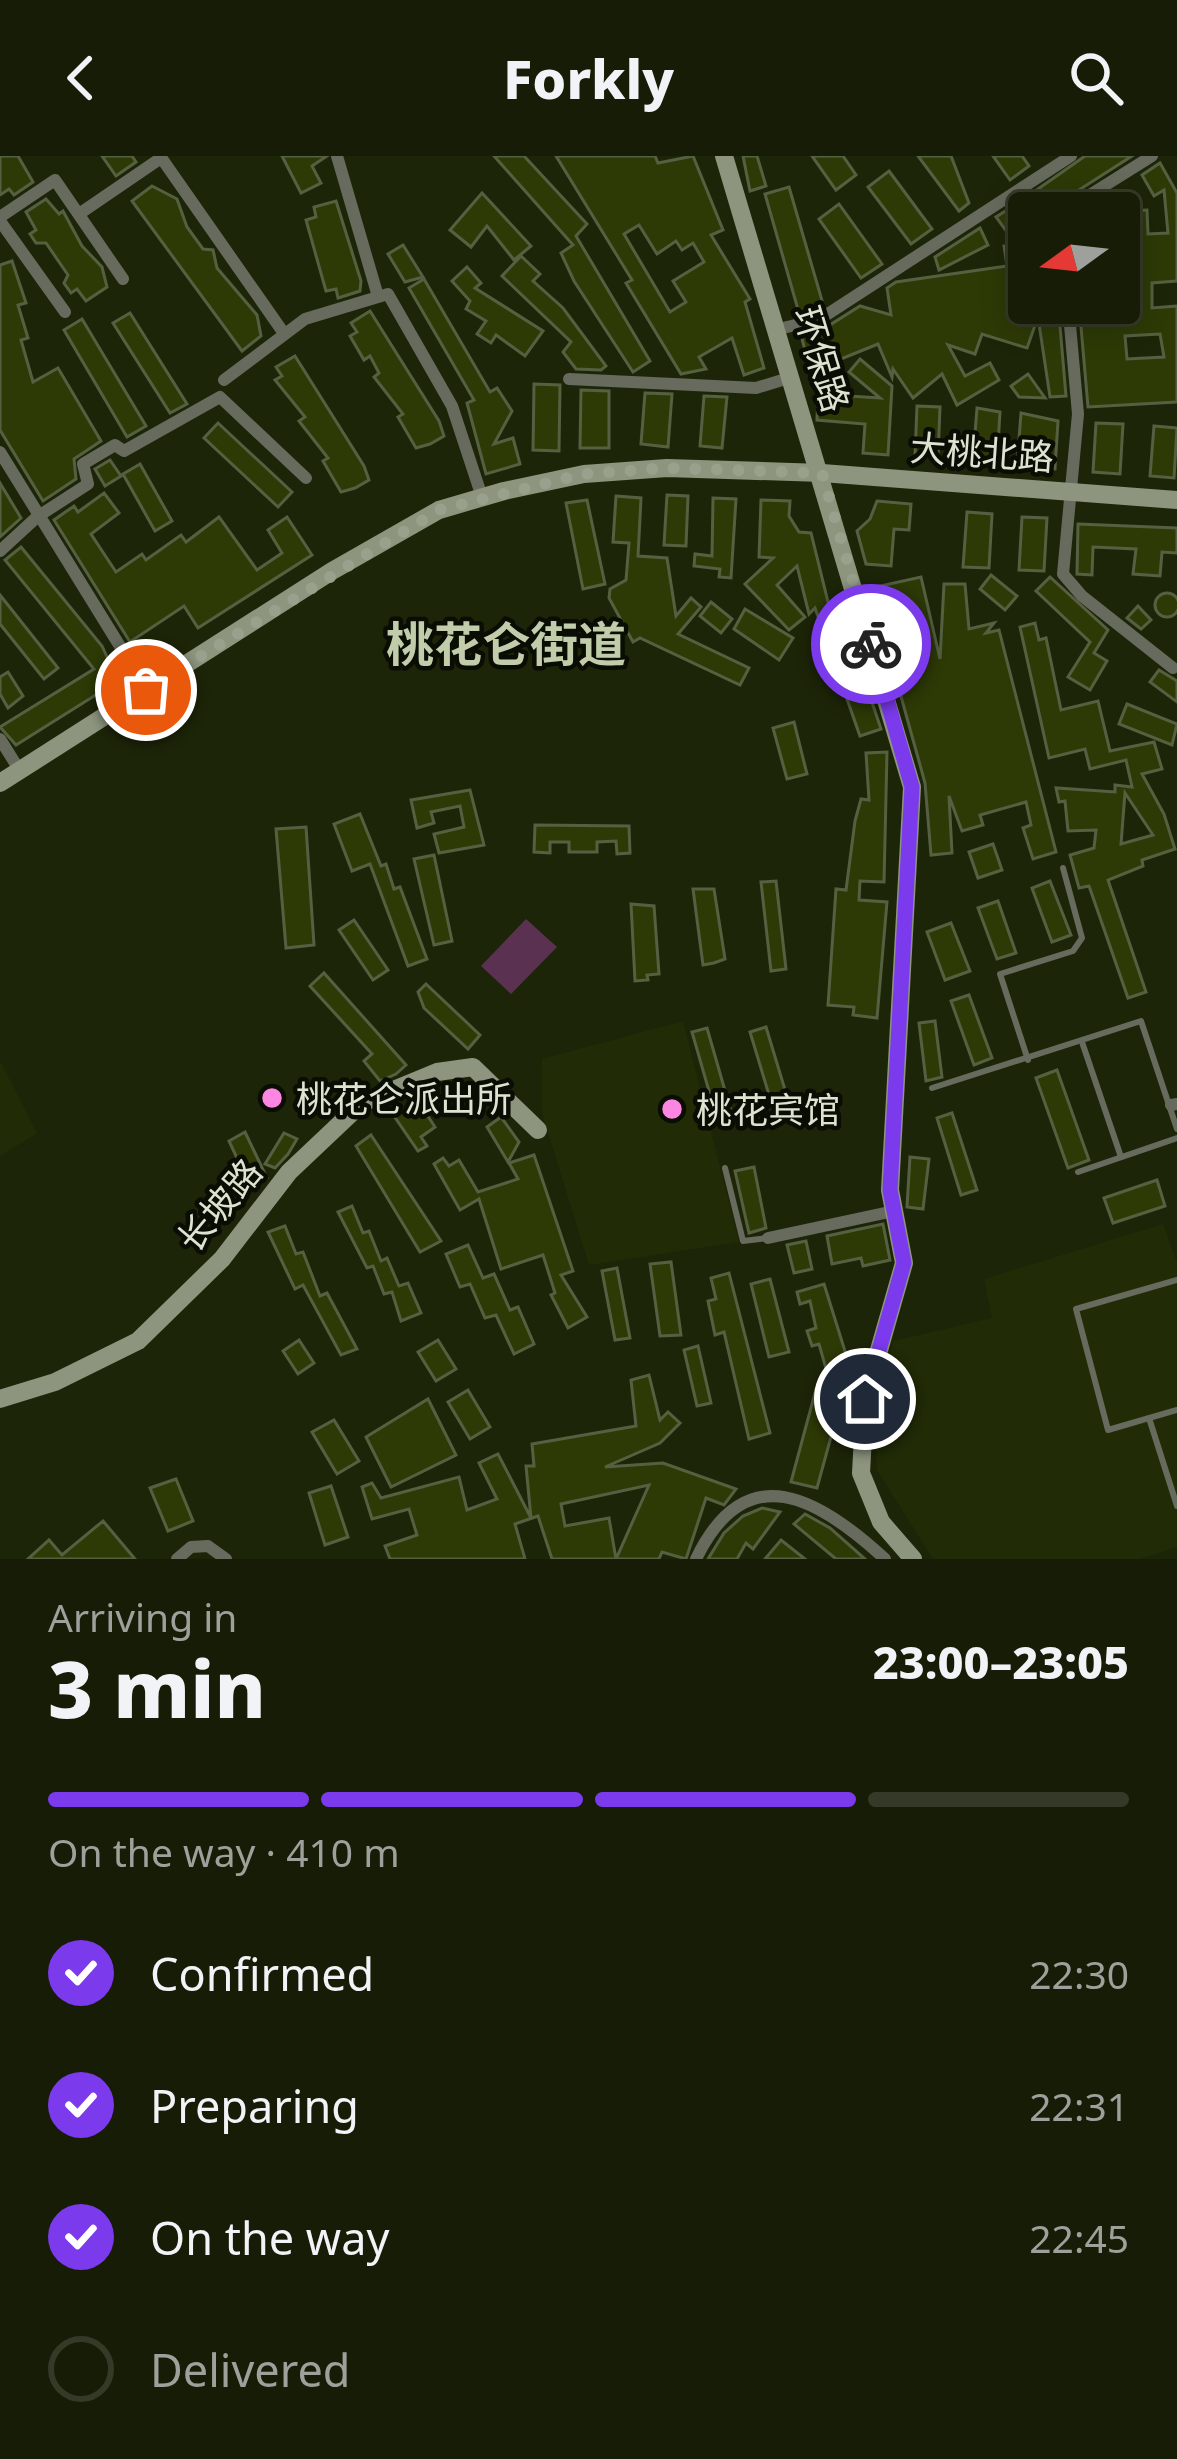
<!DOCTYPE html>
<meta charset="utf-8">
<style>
:root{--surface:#161c06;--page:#232914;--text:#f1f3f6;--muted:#9ea19b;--line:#353a28;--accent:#7c3aed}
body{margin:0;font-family:"Noto Sans","Noto Sans SC",sans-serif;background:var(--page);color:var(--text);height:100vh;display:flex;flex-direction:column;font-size:45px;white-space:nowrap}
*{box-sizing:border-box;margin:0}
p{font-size:39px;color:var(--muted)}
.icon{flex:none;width:66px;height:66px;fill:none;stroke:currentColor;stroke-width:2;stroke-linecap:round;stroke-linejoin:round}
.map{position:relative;height:1403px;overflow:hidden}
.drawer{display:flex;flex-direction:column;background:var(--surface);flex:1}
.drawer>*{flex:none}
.needle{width:78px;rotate:255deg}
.tools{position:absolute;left:1008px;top:36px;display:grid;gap:24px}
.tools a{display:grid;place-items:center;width:132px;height:132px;border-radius:12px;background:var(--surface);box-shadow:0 6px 30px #0003,0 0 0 3px var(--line);font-size:60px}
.pin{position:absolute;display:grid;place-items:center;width:102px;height:102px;color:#fff;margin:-51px;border:6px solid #fff;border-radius:50%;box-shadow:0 3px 12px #0007}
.courier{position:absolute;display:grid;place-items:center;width:120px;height:120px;margin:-60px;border:9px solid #7c3aed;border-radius:50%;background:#fff;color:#222;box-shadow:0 3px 15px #0007}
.head em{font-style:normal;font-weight:800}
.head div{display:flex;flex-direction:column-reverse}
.head{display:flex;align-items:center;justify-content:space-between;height:204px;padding:0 48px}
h1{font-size:78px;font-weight:800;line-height:90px}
.bar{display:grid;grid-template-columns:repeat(4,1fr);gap:18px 12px;align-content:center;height:144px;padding:0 48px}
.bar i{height:15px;border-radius:9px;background:var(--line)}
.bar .current{background:var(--accent)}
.bar p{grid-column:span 4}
ol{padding:0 48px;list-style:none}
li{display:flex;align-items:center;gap:36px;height:132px}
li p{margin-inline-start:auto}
li .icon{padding:12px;border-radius:50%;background:var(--accent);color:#fff;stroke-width:4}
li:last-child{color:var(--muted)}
li i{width:66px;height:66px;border:6px solid var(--line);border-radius:50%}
header{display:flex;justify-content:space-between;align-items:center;height:156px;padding:0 48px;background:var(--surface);font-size:54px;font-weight:800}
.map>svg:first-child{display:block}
</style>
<header><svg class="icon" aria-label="back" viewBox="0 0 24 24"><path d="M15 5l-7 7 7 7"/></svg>Forkly<svg class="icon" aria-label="search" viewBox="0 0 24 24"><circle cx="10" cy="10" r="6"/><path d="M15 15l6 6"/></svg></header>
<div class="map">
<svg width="1177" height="1403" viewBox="0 0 1177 1403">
<rect width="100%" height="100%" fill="#1d2508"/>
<g fill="#212b06">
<polygon points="683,865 739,1086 589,1109 542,957 542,903"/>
<polygon points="0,905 37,977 0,1000"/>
<polygon points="1163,1068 1177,1106 1177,1391 1139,1403 933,1403 877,1314 875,1273 893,1185 992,1162 984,1123"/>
</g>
<polygon fill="#5a3151" points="526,763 557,791 511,838 481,810"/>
<g fill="#2d3a06" stroke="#556041" stroke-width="3" fill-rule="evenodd">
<polygon points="0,0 18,0 33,26 14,39 9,33 0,39"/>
<polygon points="102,0 132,0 136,6 116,20"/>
<polygon points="282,0 327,0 312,10 321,27 301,37"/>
<polygon points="494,0 524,0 587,68 576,80 650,205 633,216 574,125 561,97 573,89"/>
<path d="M556,0H655L658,7L693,0L723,74L711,79L750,143L745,146L764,212L744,219L732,182L699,201L706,213L681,218L626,127L632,124ZM639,69L657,98L676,85L682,94L693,87L704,106L673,125L686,146L670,156L624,78Z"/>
<polygon points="743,0 757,0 766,30 750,35"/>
<polygon points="812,0 843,0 856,19 836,34"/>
<polygon points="918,0 951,0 969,47 959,55"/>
<polygon points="993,0 1022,0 1029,10 1010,24"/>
<polygon points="1085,0 1132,0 1043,57 1029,57 1021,45"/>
<path d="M1160,7L1177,37V125L1152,127V152L1177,150V246L1088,251L1079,148L1119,147V82H1126L1125,55L1147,54L1148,78L1168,77L1164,34L1154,40L1142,19ZM1160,178L1164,201L1127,203L1125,180Z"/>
<polygon points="889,15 932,73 911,88 868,31"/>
<polygon points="152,30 177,43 187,71 203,93 213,94 217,112 257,159 261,180 242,195 132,45"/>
<polygon points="789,31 823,148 799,157 765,38"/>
<polygon points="482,37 531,90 514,104 487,70 471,91 450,74"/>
<polygon points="46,43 59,58 63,55 82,90 102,111 107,131 86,145 77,133 71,137 64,127 68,119 46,87 36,87 30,78 36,74 26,56"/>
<polygon points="336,45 361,125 360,135 338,142 336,133 326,135 306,64 316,61 314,51"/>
<polygon points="1020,46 1023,65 1007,76 996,61"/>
<polygon points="839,48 882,108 861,122 819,63"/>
<polygon points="980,72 988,89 939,114 935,101"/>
<polygon points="1026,87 1029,147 1058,147 1066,240 1050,241 1038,161 1027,192 982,178 975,198 948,189 965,220 990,207 999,224 957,249 942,218 913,242 893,213 892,221 878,188 836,205 819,191 827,221 813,225 801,179 825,172 860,150 891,159 887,132 896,126 1007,110 1004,90"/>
<polygon points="403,89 423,121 405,126 388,98"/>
<polygon points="521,100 540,118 533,125 563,152 606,210 601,214 576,213 563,196 571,186 502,120"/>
<polygon points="12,105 26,147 18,149 28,182 21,184 33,226 58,212 101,285 74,303 76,323 43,345 0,274 0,109"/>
<polygon points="467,111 481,127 475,132 543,175 525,200 496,179 491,187 477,178 486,165 466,153 470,145 452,125"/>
<polygon points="424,123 490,236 497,232 512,255 494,288 513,282 520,308 486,318 467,247 474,244 409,132"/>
<polygon points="370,155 439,265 444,280 430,288 416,292 398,261 403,258 374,221 379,217 370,200 364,204 350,180 357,176 351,167"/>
<polygon points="130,157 187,248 170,257 113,167"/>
<polygon points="82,163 146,270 127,281 64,174"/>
<polygon points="295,200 364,310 369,324 355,332 341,336 323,305 328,302 299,265 305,261 275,224 282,220 276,211"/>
<polygon points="860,203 892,230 888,299 863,297 865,268 817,264 818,238 880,242 849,216"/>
<polygon points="1028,218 1045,242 1019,241 1011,230"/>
<polygon points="534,228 560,229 559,295 533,294"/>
<polygon points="581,234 609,235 609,292 580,292"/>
<polygon points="645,237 672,238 668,291 641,288"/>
<polygon points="704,240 727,241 722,292 700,290"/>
<polygon points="917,250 940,251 938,301 915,300"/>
<polygon points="977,252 1000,256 997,305 973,303"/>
<polygon points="1021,257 1058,265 1055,313 1017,310"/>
<polygon points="218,267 292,336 278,351 204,282"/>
<polygon points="1096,267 1123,268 1120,318 1093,316"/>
<polygon points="1154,270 1177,272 1174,322 1150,320"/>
<polygon points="110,304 121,320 105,330 95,313"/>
<polygon points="140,308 172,365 155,375 123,318"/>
<polygon points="0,327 21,362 0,381"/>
<polygon points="104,337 119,357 91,378 116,416 142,398 146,404 181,379 186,386 219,361 257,414 282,397 268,374 287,361 312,399 198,472 184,450 130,486 54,364 74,350 78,356"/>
<polygon points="667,339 688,340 686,390 664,389"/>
<polygon points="616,340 641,342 638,400 667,402 676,460 691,442 701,451 678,478 749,512 740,529 640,482 633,486 609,442 610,433 626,424 629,387 613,386"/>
<polygon points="713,342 736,343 731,422 719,421 720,413 694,410 695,398 712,400"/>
<polygon points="587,344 605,428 583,433 566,347"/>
<polygon points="761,344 790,345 789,360 799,376 811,377 830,454 840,451 881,573 860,580 815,452 809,458 797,410 777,429 805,461 789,474 745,428 773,402 759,401"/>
<polygon points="877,345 911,348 909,374 894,373 891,410 866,408 857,375 870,363"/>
<polygon points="967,356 992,358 989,412 963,411"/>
<polygon points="1022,361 1047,362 1044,415 1019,414"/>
<polygon points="1078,368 1177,372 1177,397 1162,396 1160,420 1133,418 1136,393 1093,391 1092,419 1077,418"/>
<polygon points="21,391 102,490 118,525 16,589 0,571 94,513 5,404"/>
<polygon points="991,419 1017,440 1005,454 980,433"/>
<polygon points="921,421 940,503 944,428 965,428 969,473 994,467 986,477 999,474 1056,696 1033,703 1023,672 1031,669 1026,646 980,659 983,669 962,675 949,640 952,697 931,699 925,627 871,432"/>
<polygon points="1050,421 1108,474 1094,497 1107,505 1090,534 1068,521 1090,486 1036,435"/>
<circle cx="1167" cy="449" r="12"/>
<polygon points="0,439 58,512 44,523 0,468"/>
<polygon points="711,446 732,463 721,477 700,460"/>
<polygon points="1138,450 1151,464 1141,473 1127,462"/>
<polygon points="745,453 793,482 779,504 734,473"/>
<path d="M1035,467L1039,484L1046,482L1061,554L1098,545L1110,595L1154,586L1162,613L1142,618L1164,658L1175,693L1142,704L1143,710L1108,724L1146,836L1128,842L1089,730L1079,732L1070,699L1094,692L1096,674L1068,675L1065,645L1059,646L1056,632L1115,636V629L1132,631L1126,604L1090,613L1085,593L1049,602L1020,471ZM1125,637L1153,679L1121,688Z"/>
<polygon points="1159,514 1177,525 1177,546 1150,526"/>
<polygon points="8,516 23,540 8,552 0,538 0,521"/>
<polygon points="1127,548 1177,568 1172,589 1119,568"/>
<polygon points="794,566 807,618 787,623 773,572"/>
<polygon points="887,596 884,726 860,725 859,744 887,746 877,862 853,859 854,851 828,849 836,733 846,734 855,665 861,643 869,644 866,597"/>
<polygon points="470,634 484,689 439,697 434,678 464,671 460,650 431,656 434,667 417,672 411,644"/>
<polygon points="360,658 381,710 386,708 394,733 400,731 427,803 408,810 370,708 352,715 334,668"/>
<polygon points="535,669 629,670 630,697 617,698 616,685 597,686 597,696 569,696 569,686 550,686 550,697 534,696"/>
<polygon points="306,671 314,789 286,792 276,673"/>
<polygon points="993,688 1002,714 978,722 969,696"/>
<polygon points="434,699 452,785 434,789 414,703"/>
<polygon points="776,725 786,813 771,815 761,726"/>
<polygon points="1050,725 1071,779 1052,786 1032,732"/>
<polygon points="693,733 714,733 725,803 714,807 703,809"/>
<polygon points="998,745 1016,797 997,803 978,752"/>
<polygon points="631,748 654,750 659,818 647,819 648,824 635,825"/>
<polygon points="354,764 388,814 373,824 339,774"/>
<polygon points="951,767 970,815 945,824 927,776"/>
<polygon points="324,817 406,909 396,918 380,925 364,905 372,898 310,830"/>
<polygon points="426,828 480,879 468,893 424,852 418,836"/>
<polygon points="969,839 992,902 974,909 951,845"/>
<polygon points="935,865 942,921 926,925 919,867"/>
<polygon points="766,871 789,947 773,952 750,876"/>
<polygon points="707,872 732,959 717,963 692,876"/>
<polygon points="1057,914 1089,1004 1068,1012 1036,922"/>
<polygon points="420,948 435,971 421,981 427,990 418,995 392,957 400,951 406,957"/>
<polygon points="952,957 977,1034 961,1039 937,962"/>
<polygon points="501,961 519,986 508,1006 487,971"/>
<polygon points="245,976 267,1022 252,1034 229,985"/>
<polygon points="284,977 297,983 288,998 275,1012 265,1008"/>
<polygon points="371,979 441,1085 420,1096 356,990"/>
<polygon points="534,999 573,1115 561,1119 587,1161 568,1172 551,1139 555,1137 543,1099 501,1113 479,1043 460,1054 434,1008 443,1002 449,1010 459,1004 478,1036 518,1023 509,1007"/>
<polygon points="910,1001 929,1003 923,1053 907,1051"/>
<polygon points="754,1011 766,1072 749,1077 735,1015"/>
<polygon points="1157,1024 1165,1050 1113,1067 1104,1042"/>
<polygon points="352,1050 363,1077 369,1075 381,1105 387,1102 399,1130 408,1127 421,1157 401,1165 392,1136 384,1138 373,1110 367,1112 338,1056"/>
<polygon points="883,1068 890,1104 863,1110 861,1102 832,1108 827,1080"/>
<polygon points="285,1070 296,1098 303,1096 320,1140 327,1137 357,1193 341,1199 303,1129 295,1133 268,1076"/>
<polygon points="806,1085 812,1113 794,1117 787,1089"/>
<polygon points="468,1089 483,1122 494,1118 510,1154 518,1151 534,1188 514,1198 496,1159 485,1162 470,1128 460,1131 446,1098"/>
<polygon points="671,1106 681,1179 660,1180 650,1108"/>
<polygon points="617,1112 630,1182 615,1184 602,1115"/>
<polygon points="729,1117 770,1277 749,1283 724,1176 715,1179 708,1145 716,1143 711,1122"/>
<polygon points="770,1123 789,1196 769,1201 751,1128"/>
<polygon points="824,1128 854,1224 846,1226 817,1332 791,1326 816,1233 833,1237 819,1188 812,1190 807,1175 816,1172 810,1145 800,1148 797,1136"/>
<polygon points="299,1184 314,1207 298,1218 283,1195"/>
<polygon points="438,1184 456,1213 436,1225 418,1196"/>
<polygon points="698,1190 711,1247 697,1250 684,1194"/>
<path d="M649,1219L660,1264L668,1256L680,1267L660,1287L605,1311L663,1307L736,1333L724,1349L706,1342L686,1403L662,1396L659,1403H552L538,1360L515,1368L525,1403H390L385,1390L417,1379L409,1353L372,1363L362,1331L372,1327L381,1342L459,1321L467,1354L497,1343L479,1307L498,1298L531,1362L526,1310H534L532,1288L636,1270L631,1224ZM649,1329L616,1403L609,1362L565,1370L561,1348Z"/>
<polygon points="468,1234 490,1271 470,1283 448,1246"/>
<polygon points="428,1243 456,1299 391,1331 366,1281"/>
<polygon points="334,1264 359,1305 337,1318 312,1276"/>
<polygon points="176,1323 193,1365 168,1375 150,1332"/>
<polygon points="331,1330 348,1381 325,1389 309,1337"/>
<polygon points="762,1352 780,1356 753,1393 746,1387 737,1403 708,1403 724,1377 743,1360"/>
<polygon points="805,1358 830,1372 865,1403 836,1403 794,1368"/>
<polygon points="103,1365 135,1403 28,1403 49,1384 62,1399"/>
<polygon points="781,1384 805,1403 765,1403"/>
</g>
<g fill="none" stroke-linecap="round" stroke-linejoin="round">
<g stroke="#666b5d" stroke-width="6">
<polyline points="1082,886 1121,1001"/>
<polyline points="1028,904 1000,818 1073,795 1082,782 1063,712"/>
<polyline points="932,932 1141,865 1177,973"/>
<polyline points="725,1012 743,1085 768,1082"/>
<polyline points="1078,1016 1177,982"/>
<polyline points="1177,1124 1076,1153 1108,1274 1177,1254"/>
<polyline points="1149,1262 1177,1350"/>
</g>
<g stroke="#666b5d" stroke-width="12">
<polyline points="160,0 283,176"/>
<polyline points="337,0 377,137"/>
<polyline points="1061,57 1152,0"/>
<polyline points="79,58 161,2"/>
<polyline points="0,61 55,24 123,123"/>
<polyline points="0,65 65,156"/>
<polyline points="1068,147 1078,258 1063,418 1082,440 1173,512"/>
<polyline points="779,173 820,163 1071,0"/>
<polyline points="569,223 756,232 792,221"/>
<polyline points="224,224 305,163 388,138 452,250 482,341"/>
<polyline points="0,296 147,534"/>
<polyline points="0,395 37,361 88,328 83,308 115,289 124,295 220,241 306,322"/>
<polyline points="0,583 20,615"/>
<polyline points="1171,949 1177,948"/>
<polyline points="768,1082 894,1055"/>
<polyline points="177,1403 191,1391 208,1390 226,1403"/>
<path d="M696,1403C746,1299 819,1342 885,1403"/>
</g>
<g stroke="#8d957f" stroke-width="18">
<polyline points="724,0 912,631 890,1034 904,1107 865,1243 861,1317 881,1366 913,1403"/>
<polyline points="0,627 332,415 439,354 504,335 584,318 667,312 822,317 1177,344"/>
<polyline points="0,1243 55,1226 138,1185 222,1103 289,1016 362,947 437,916 473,911 538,974"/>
</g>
</g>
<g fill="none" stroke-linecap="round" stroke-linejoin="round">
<polyline stroke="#99a08b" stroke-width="12" stroke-dasharray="0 21.6" points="146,534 439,354 584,318 667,312 822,317 871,488"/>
<polyline stroke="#7c3aed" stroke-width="15" points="865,1243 904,1107 890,1034 912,631 871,488"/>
</g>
<g fill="#fd86e3" stroke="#090d03" stroke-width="4.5">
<circle cx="272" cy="942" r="12"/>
<circle cx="672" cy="953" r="12"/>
</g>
<g text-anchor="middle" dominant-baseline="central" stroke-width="9" stroke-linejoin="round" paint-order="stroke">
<g font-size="36" fill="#dce3d1" stroke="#090d03">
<text transform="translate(822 203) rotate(73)">环保路</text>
<text transform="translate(982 296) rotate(4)">大桃北路</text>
<text transform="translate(219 1049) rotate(-50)">长坡路</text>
</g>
<g font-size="36" fill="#dce3d1" stroke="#090d03" text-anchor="start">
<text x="296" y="942">桃花仑派出所</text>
<text x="696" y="953">桃花宾馆</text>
</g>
<g font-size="48" font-weight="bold" fill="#c0ccaa" stroke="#090d03">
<text x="506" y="487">桃花仑街道</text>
</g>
</g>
</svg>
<div class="tools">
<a><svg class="needle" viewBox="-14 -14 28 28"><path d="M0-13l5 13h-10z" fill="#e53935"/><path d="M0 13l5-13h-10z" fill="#9ea19b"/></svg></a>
</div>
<div class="pin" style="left:146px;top:534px;background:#ea580c"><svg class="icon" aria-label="bag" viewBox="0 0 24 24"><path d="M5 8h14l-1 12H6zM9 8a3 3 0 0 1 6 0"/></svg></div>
<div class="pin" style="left:865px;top:1243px;background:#1f2937"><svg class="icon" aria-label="home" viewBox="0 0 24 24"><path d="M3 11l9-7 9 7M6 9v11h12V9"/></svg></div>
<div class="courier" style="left:871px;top:488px"><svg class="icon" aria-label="bike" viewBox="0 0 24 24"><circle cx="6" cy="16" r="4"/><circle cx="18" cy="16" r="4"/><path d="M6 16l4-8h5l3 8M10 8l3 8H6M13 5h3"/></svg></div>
</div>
<section class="drawer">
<div class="head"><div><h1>3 min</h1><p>Arriving in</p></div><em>23:00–23:05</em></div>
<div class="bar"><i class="current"></i><i class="current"></i><i class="current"></i><i></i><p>On the way · 410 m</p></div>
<ol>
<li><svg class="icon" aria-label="check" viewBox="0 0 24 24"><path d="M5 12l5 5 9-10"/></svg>Confirmed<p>22:30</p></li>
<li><svg class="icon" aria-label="check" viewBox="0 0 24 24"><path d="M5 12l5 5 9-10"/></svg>Preparing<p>22:31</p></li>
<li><svg class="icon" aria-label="check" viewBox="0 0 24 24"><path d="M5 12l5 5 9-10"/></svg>On the way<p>22:45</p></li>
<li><i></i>Delivered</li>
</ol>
</section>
